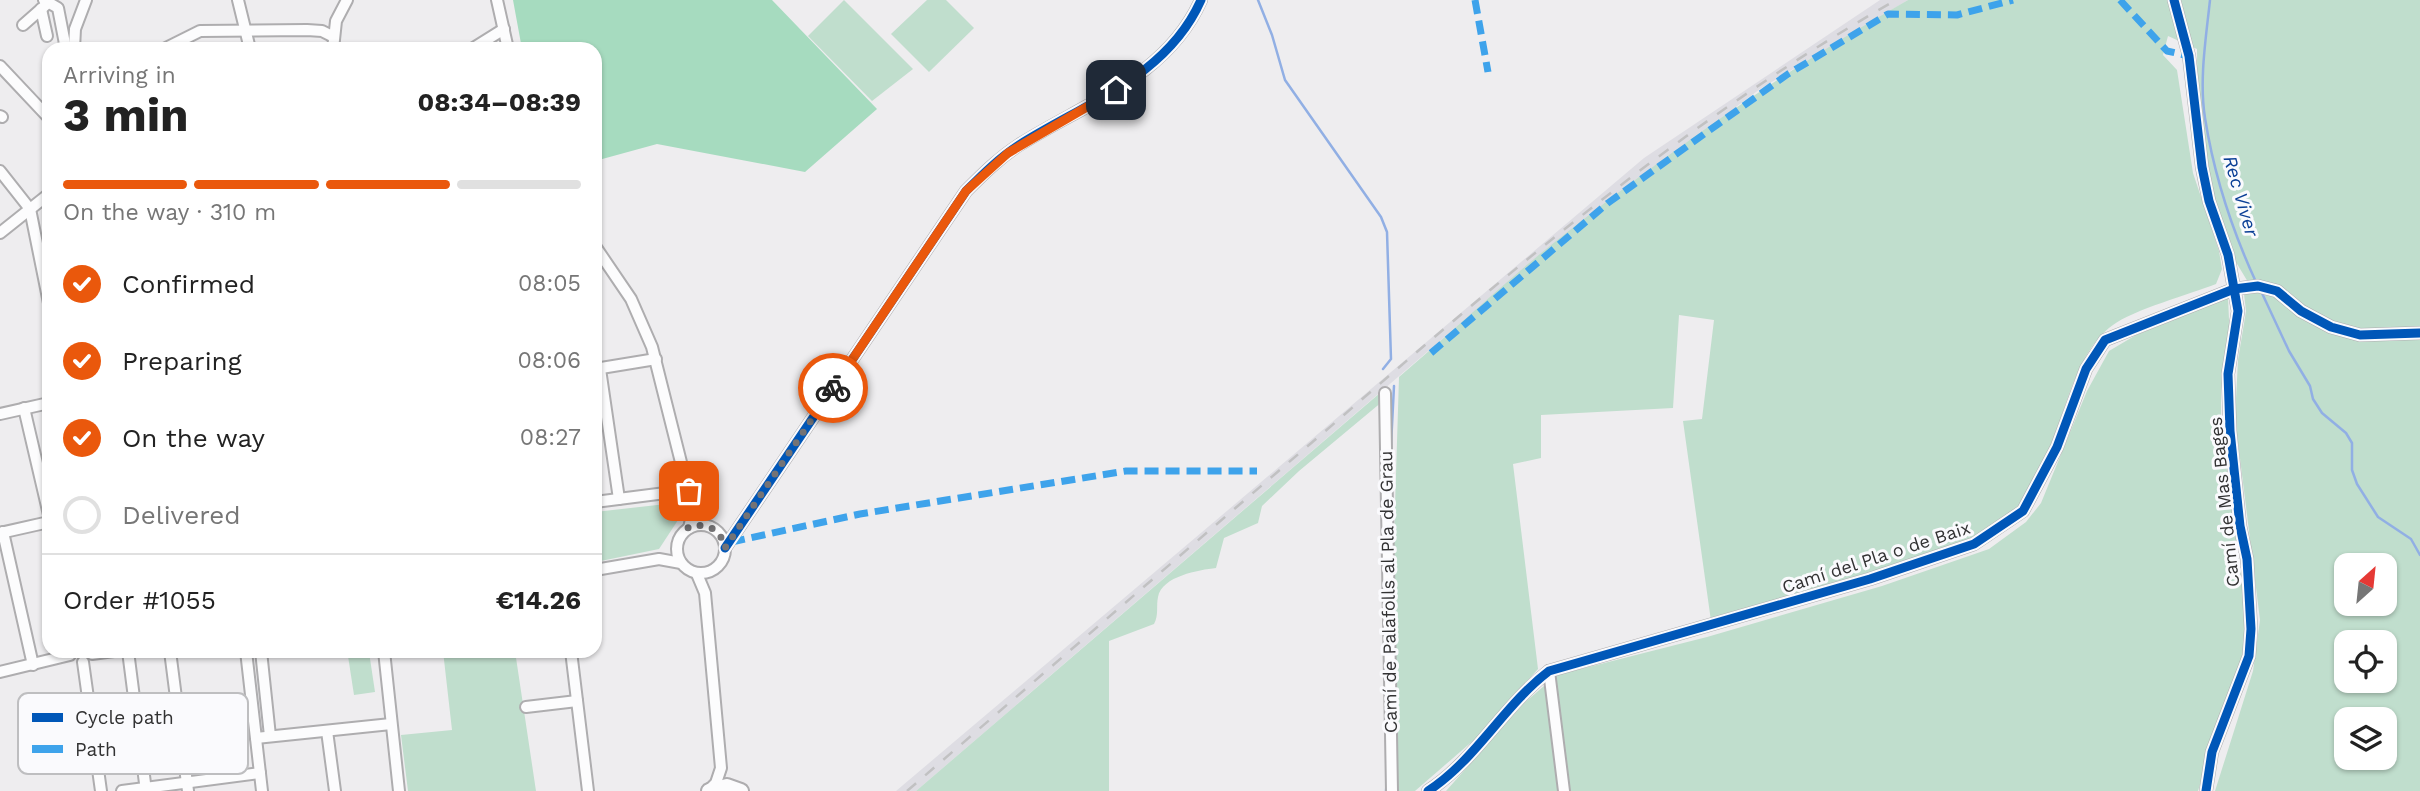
<!DOCTYPE html>
<meta charset="utf-8">
<style>
:root{--surface:#fff;--page:#f2f2f2;--text:#222;--muted:#767676;--line:#e0e0e0;--accent:#ea580c}
body{margin:0;font-family:"Work Sans",sans-serif;background:var(--page);color:var(--text);height:100vh;display:flex;flex-direction:column;font-size:26px;white-space:nowrap}
*{box-sizing:border-box;margin:0}
p{font-size:23px;color:var(--muted)}
.icon{flex:none;width:38px;height:38px;fill:none;stroke:currentColor;stroke-width:2;stroke-linecap:round;stroke-linejoin:round}
.map{position:relative;flex:1;overflow:hidden}
.side{position:absolute;left:42px;top:42px;width:560px;height:616px;display:flex;flex-direction:column;background:var(--surface);border-radius:21px;box-shadow:0 2px 5px #0004}
.side>*{flex:none}
.needle{width:46px;rotate:27deg}
.buttons{position:absolute;left:2334px;top:553px;display:grid;gap:14px}
.buttons a{display:grid;place-items:center;width:63px;height:63px;border-radius:14px;background:var(--surface);box-shadow:0 2px 5px #0004;font-size:35px}
.pin{position:absolute;display:grid;place-items:center;width:60px;height:60px;color:#fff;margin:-30px;border-radius:14px;box-shadow:0 4px 10px #0006}
.courier{position:absolute;display:grid;place-items:center;width:70px;height:70px;margin:-35px;border:5px solid #ea580c;border-radius:50%;background:#fff;color:#222;box-shadow:0 2px 9px #0007}
.summary em{font-style:normal;font-weight:700}
.summary div{display:flex;flex-direction:column-reverse}
.summary{display:flex;align-items:center;justify-content:space-between;height:119px;padding:0 21px}
h1{font-size:46px;font-weight:700;line-height:52px}
.bar{display:grid;grid-template-columns:repeat(4,1fr);gap:10px 7px;align-content:center;height:84px;padding:0 21px}
.bar i{height:9px;border-radius:5px;background:var(--line)}
.bar .current{background:var(--accent)}
.bar p{grid-column:span 4}
.line{display:flex;align-items:center;gap:18px;padding:0 21px;border-top:2px solid var(--line)}
.line div{flex:1}
ol{padding:0 21px;list-style:none}
li{display:flex;align-items:center;gap:21px;height:77px}
li p{margin-inline-start:auto}
li .icon{padding:7px;border-radius:50%;background:var(--accent);color:#fff;stroke-width:4}
li:last-child{color:var(--muted)}
li i{width:38px;height:38px;border:4px solid var(--line);border-radius:50%}
.map>svg:first-child{display:block}
</style>
<div class="map">
<svg width="2420" height="791" viewBox="0 0 2420 791">
<rect width="100%" height="100%" fill="#eeedef"/>
<polygon fill="#dedde3" points="1880,0 1908,0 1760,89 1554,243 916,791 896,791 1644,158"/>
<g fill="#c0decd" fill-rule="evenodd">
<polygon points="844,0 913,69 872,101 808,36"/>
<polygon points="927,0 946,0 974,28 929,72 891,34"/>
<path d="M1908,0H2420V791H2215L2253,671L2260,620L2235,418L2238,360L2246,311L2244,294L2253,291C2246,277 2235,263 2229,248C2203,188 2197,113 2197,49L2168,36L2163,55L2177,70L2193,173L2219,251L2222,269L2216,284C2190,294 2133,310 2113,325C2064,359 2061,457 2022,503C1987,546 1904,562 1853,577C1806,592 1758,606 1711,621L1683,421L1702,419L1714,320L1679,315L1673,408L1541,415V458L1513,464L1538,669L1475,739L1415,791H1394L1392,604L1399,377C1452,332 1502,284 1556,241C1668,152 1783,71 1908,0ZM2347,565H2385V604H2347ZM2347,642H2385V681H2347ZM2347,719H2385V758H2347Z"/>
<polygon points="2228,298 2230,341 2221,389 2221,426 2247,621 2243,661 2225,703 2198,791 1446,791 1524,703 1557,675 1707,637 1882,586 1989,549 2026,522 2041,503 2087,391 2109,351 2136,335"/>
<path d="M1380,393L1383,401L1299,471L1262,506L1258,523L1224,538L1216,568C1199,570 1162,576 1158,597C1156,606 1159,615 1154,624L1109,641V791H916Z"/>
<polygon points="675,503 680,517 659,549 596,562 595,512"/>
<polygon points="443,651 515,651 536,791 408,791 401,735 452,730"/>
<polygon points="369,652 375,692 354,695 348,656"/>
</g>
<polygon fill="#a6dbbf" points="513,0 772,0 877,109 805,172 657,144 595,161 595,49 522,49"/>
<g fill="none" stroke-linecap="round" stroke-linejoin="round">
<g stroke="#91afe4" stroke-width="2.5">
<polyline points="1258,0 1272,35 1285,80 1381,217 1387,232 1391,359 1383,369"/>
<path d="M2210,0C2206,38 2199,80 2205,118C2214,175 2232,230 2256,282"/>
<polyline points="2261,291 2289,351 2310,386 2313,399 2322,413 2346,433 2352,443 2352,470 2357,484 2378,517 2411,539 2420,555"/>
<polyline points="1391,445 1394,386"/>
<polyline points="1386,791 1387,778"/>
</g>
<g stroke="#aeadaf" stroke-width="14">
<g id="minor">
<polyline points="44,0 58,8 66,49"/>
<polyline points="238,0 250,49"/>
<polyline points="497,0 508,49"/>
<polyline points="2174,0 2189,56 2202,167 2209,201 2228,255 2238,311 2228,374 2230,431 2240,526 2247,559 2251,629 2249,656 2212,752 2206,791"/>
<polyline points="41,9 47,36"/>
<polyline points="23,25 48,3"/>
<polyline points="74,49 75,29 86,0"/>
<polyline points="164,49 200,31 307,30 322,31 334,37"/>
<polyline points="333,49 336,21 347,0"/>
<polyline points="472,49 504,29"/>
<polyline points="0,66 49,118"/>
<polyline points="0,116 2,117"/>
<polyline points="0,171 30,209 49,303"/>
<polyline points="0,233 49,194"/>
<polyline points="595,246 631,299 652,347 693,510 689,528"/>
<polyline points="595,369 656,359"/>
<polyline points="600,369 619,499"/>
<polyline points="1385,393 1392,791"/>
<polyline points="24,408 49,515"/>
<polyline points="0,414 49,403"/>
<polyline points="595,502 689,490"/>
<circle cx="701" cy="549" r="24"/>
<polyline points="3,532 33,665"/>
<polyline points="0,533 49,522"/>
<path d="M725,548L966,191C983,174 999,158 1019,145C1085,103 1167,77 1201,0"/>
<polyline points="595,570 659,559 681,563"/>
<polyline points="697,574 705,593 721,768 716,783 708,791"/>
<polyline points="128,651 146,791"/>
<polyline points="170,651 188,791"/>
<polyline points="246,651 262,791"/>
<polyline points="261,651 270,736"/>
<polyline points="384,651 399,791"/>
<polyline points="571,651 588,791"/>
<polyline points="92,654 114,651"/>
<polyline points="83,662 101,791"/>
<polyline points="1549,671 1564,791"/>
<polyline points="0,672 70,655"/>
<polyline points="526,707 577,701"/>
<polyline points="327,731 335,791"/>
<polyline points="256,738 391,724"/>
<polyline points="122,791 260,773"/>
<path d="M1428,791C1476,760 1504,705 1549,671L1870,579L1974,544L2023,511L2057,447L2086,369L2105,340L2234,289L2258,286L2277,291L2301,311L2331,327L2360,335L2420,333"/>
</g>
</g>
<g stroke="#aeadaf" stroke-width="18">
<polyline id="tertiary" points="709,791 727,786 741,791"/>
</g>
<use href="#minor" stroke="#fcfcfd" stroke-width="10"/>
<use href="#tertiary" stroke="#fcfcfd" stroke-width="14"/>
<path stroke="#c1c1c2" stroke-width="2.5" stroke-dasharray="12 12" stroke-linecap="butt" d="M907,791C1050,668 1193,544 1337,421C1513,268 1692,116 1896,0"/>
<g stroke="#3ea3eb" stroke-width="7" stroke-dasharray="14 7" stroke-linecap="butt">
<polyline points="1475,0 1488,72"/>
<polyline points="2120,0 2167,51 2189,56"/>
<polyline points="1431,353 1608,203 1788,74 1888,14 1957,15 2013,0"/>
<polyline points="737,536 736,541 860,514 1126,471 1257,471"/>
</g>
<g stroke="#fafafd" stroke-width="13">
<g id="cycleway">
<polyline points="2174,0 2189,56 2202,167 2209,201 2228,255 2238,311 2228,374 2230,431 2240,526 2247,559 2251,629 2249,656 2212,752 2206,791"/>
<path d="M725,548L966,191C983,174 999,158 1019,145C1085,103 1167,77 1201,0"/>
<path d="M1428,791C1476,760 1504,705 1549,671L1870,579L1974,544L2023,511L2057,447L2086,369L2105,340L2234,289L2258,286L2277,291L2301,311L2331,327L2360,335L2420,333"/>
</g>
</g>
<use href="#cycleway" stroke="#0057b8" stroke-width="9"/>
</g>
<g fill="none" stroke-linecap="round" stroke-linejoin="round">
<path stroke="#747375" stroke-width="7" stroke-dasharray="0 12.6" d="M689,491L693,510L688,528C706,521 721,529 725,548L833,388"/>
<polyline stroke="#ea580c" stroke-width="9" points="833,388 966,191 1008,153 1116,90"/>
</g>
<g text-anchor="middle" dominant-baseline="central" stroke-width="6" stroke-linejoin="round" paint-order="stroke">
<g font-size="18" fill="#323233" stroke="#fafafd">
<text transform="translate(2224 502) rotate(-96)">Camí de Mas Bages</text>
<text transform="translate(1876 557) rotate(-18)">Camí del Pla o de Baix</text>
<text transform="translate(1388 592) rotate(-91)">Camí de Palafolls al Pla de Grau</text>
</g>
<g font-size="19" font-style="italic" fill="#0b3f96" stroke="#fafafd">
<text transform="translate(2241 196) rotate(74)">Rec Viver</text>
</g>
</g>
<rect x="18" y="693" width="230" height="81" rx="10" fill="#fafafd" stroke="#bebec0" stroke-width="2"/>
<rect x="32" y="713" width="31" height="9" fill="#0057b8"/>
<rect x="32" y="745" width="31" height="8" fill="#3ea3eb"/>
<g font-size="19" fill="#323233">
<text x="75" y="724">Cycle path</text>
<text x="75" y="756">Path</text>
</g>
</svg>
<div class="buttons">
<a><svg class="needle" viewBox="-14 -14 28 28"><path d="M0-13l5 13h-10z" fill="#e53935"/><path d="M0 13l5-13h-10z" fill="#767676"/></svg></a>
<a><svg class="icon" aria-label="locate" viewBox="0 0 24 24"><circle cx="12" cy="12" r="6"/><path d="M12 2v4M12 18v4M2 12h4M18 12h4"/></svg></a>
<a><svg class="icon" aria-label="layers" viewBox="0 0 24 24"><path d="M12 4l9 5-9 5-9-5zM3 14l9 5 9-5"/></svg></a>
</div>
<div class="pin" style="left:689px;top:491px;background:#ea580c"><svg class="icon" aria-label="bag" viewBox="0 0 24 24"><path d="M5 8h14l-1 12H6zM9 8a3 3 0 0 1 6 0"/></svg></div>
<div class="pin" style="left:1116px;top:90px;background:#1f2937"><svg class="icon" aria-label="home" viewBox="0 0 24 24"><path d="M3 11l9-7 9 7M6 9v11h12V9"/></svg></div>
<div class="courier" style="left:833px;top:388px"><svg class="icon" aria-label="bike" viewBox="0 0 24 24"><circle cx="6" cy="16" r="4"/><circle cx="18" cy="16" r="4"/><path d="M6 16l4-8h5l3 8M10 8l3 8H6M13 5h3"/></svg></div>
<section class="side">
<div class="summary"><div><h1>3 min</h1><p>Arriving in</p></div><em>08:34–08:39</em></div>
<div class="bar"><i class="current"></i><i class="current"></i><i class="current"></i><i></i><p>On the way · 310 m</p></div>
<ol>
<li><svg class="icon" aria-label="check" viewBox="0 0 24 24"><path d="M5 12l5 5 9-10"/></svg>Confirmed<p>08:05</p></li>
<li><svg class="icon" aria-label="check" viewBox="0 0 24 24"><path d="M5 12l5 5 9-10"/></svg>Preparing<p>08:06</p></li>
<li><svg class="icon" aria-label="check" viewBox="0 0 24 24"><path d="M5 12l5 5 9-10"/></svg>On the way<p>08:27</p></li>
<li><i></i>Delivered</li>
</ol>
<div class="line" style="height:91px"><div>Order #1055</div><b>€14.26</b></div>
</section>
</div>
